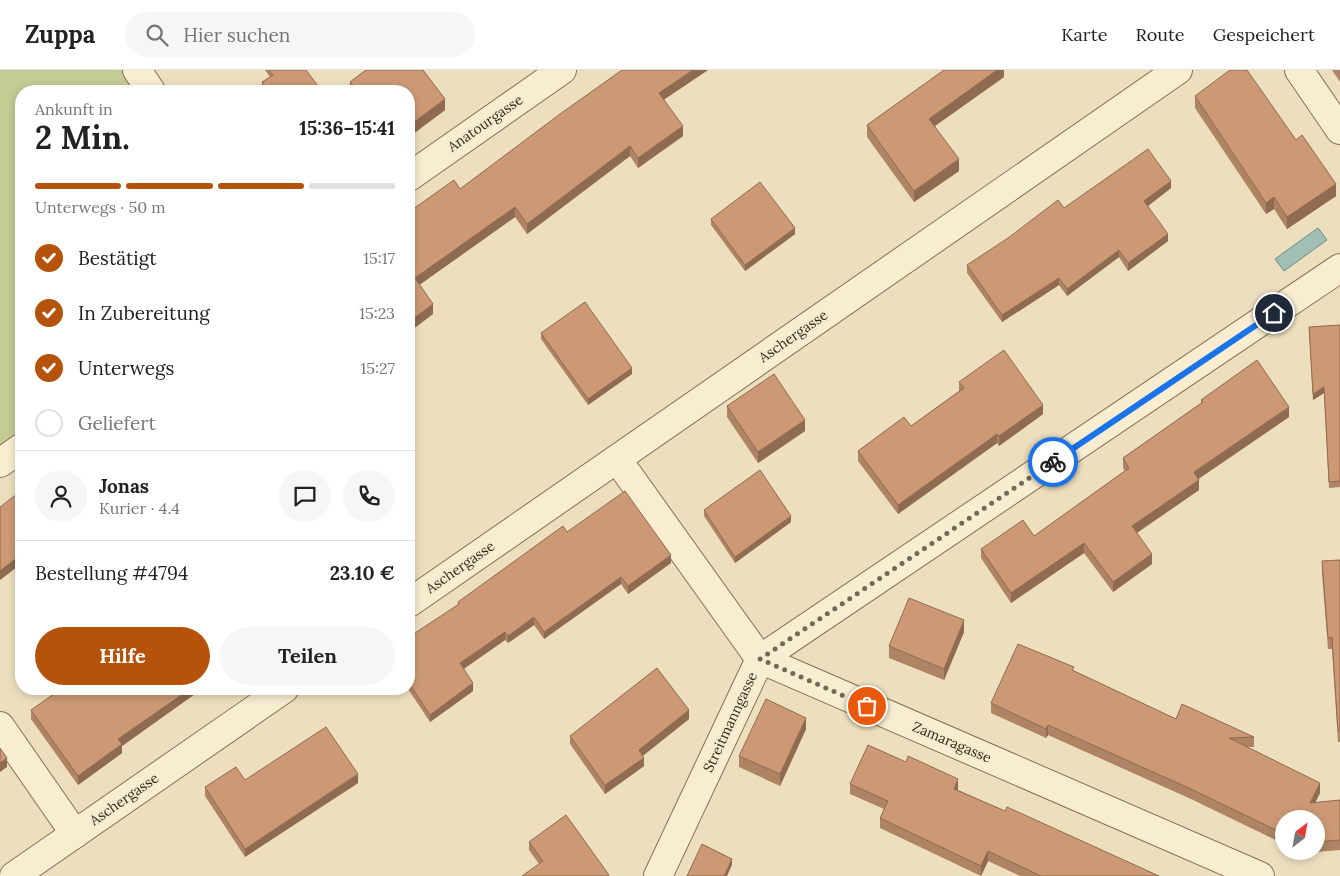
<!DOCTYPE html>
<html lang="de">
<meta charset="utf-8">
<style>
:root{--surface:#fff;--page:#f6f6f6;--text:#222;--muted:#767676;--line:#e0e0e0;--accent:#b45309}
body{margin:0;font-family:Lora,serif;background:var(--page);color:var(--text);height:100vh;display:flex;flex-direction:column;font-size:19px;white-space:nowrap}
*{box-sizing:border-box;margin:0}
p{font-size:16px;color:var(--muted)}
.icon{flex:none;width:28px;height:28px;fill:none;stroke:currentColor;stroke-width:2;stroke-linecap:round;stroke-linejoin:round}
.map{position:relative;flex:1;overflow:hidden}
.sheet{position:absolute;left:15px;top:15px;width:400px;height:610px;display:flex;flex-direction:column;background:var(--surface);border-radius:20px;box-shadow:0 2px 8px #0003}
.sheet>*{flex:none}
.needle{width:32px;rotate:31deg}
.buttons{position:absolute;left:1275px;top:740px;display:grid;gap:10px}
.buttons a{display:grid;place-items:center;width:50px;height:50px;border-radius:50%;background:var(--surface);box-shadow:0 2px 8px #0003;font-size:25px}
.pin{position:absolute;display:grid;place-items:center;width:42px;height:42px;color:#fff;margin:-21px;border:2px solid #fff;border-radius:50%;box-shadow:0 1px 5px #0007}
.courier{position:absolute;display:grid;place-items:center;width:50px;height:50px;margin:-25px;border:4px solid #1a73e8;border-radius:50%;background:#fff;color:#222;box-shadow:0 1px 6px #0007}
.headline em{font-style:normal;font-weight:700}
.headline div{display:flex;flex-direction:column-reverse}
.headline{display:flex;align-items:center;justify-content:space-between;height:85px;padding:0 20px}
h1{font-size:32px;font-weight:700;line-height:38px}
.bar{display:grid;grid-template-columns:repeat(4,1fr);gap:8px 5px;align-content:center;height:60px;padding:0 20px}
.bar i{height:6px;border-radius:4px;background:var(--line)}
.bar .on{background:var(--accent)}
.bar p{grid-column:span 4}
.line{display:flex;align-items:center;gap:12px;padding:0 20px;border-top:1px solid var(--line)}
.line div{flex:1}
.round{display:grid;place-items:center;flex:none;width:52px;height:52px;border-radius:26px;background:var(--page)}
ol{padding:0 20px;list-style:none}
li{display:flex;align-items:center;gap:15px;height:55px}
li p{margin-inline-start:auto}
li .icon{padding:5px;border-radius:50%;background:var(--accent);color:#fff;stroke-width:4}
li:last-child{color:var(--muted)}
li i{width:28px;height:28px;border:2px solid var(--line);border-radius:50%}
.action{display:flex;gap:10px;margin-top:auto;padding:10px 20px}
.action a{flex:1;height:58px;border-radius:30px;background:var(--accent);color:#fff;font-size:20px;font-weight:700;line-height:58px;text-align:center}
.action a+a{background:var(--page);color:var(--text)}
header{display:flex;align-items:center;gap:30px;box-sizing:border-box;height:70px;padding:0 25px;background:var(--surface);border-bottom:1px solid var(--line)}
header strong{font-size:24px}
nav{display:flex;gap:28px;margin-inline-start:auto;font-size:18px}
.search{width:350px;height:45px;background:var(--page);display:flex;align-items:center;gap:12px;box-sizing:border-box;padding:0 18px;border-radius:28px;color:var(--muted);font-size:19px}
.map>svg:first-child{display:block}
</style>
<header>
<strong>Zuppa</strong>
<div class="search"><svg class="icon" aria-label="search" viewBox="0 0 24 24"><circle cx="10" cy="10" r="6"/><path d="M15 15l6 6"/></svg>Hier suchen</div>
<nav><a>Karte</a><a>Route</a><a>Gespeichert</a></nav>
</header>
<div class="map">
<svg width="1340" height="806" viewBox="0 0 1340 806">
<rect width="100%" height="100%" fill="#eddfbe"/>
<polygon fill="#c4cb93" points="0,0 122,0 137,21 21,21 21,361 0,376"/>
<polygon fill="#a2bfb6" stroke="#698c84" points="1318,158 1327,170 1284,201 1275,189"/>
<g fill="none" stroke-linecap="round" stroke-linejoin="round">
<g stroke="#867057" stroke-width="30">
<g id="minor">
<polyline points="137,0 151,21"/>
<polyline points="1299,0 1340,60"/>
<polyline points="409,107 562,0"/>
<polyline points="617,389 760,589 1260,806"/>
<polyline points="0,393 21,378"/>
<polyline points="409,533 1178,0"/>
<polyline points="0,656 75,764"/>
<polyline points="14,806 284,619"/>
<polyline points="658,806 760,589 1340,198"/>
</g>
</g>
<use href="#minor" stroke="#f8edd1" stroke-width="28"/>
</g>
<g fill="#af8464">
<polygon points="265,0 306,0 321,21 264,21 262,18 262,12 270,7"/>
<polygon points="366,0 423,0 445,29 445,40 409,67 409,21 350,21 350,12"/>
<polygon points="622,0 708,0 664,29 683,66 638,98 630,86 527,164 515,147 419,215 433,244 409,262 409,168 410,167 409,166 409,142 460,119"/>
<polygon points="942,0 1004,0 1004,7 935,56 959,101 914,132 867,67 867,55 943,1"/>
<polygon points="1332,0 1340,0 1340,12"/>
<polygon points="1195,26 1296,70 1336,126 1287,159 1274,139 1266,144 1195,38"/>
<polygon points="1171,118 1148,136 1168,171 1128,201 1119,187 1067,226 1059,215 1002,252 967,203 967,195 1064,138"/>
<polygon points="711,149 795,164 745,201 711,155"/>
<polygon points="1340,255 1340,417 1329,418 1324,323 1313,330 1309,257"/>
<polygon points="541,263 632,304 588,335 541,269"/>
<polygon points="959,312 1043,344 999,376 997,373 898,444 858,391 858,381 911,356 959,321"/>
<polygon points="1201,330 1289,347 1198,409 1199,420 1137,463 1152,494 1113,522 1084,483 1011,533 981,488 981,479 1034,466 1125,401 1123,398 1123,388 1201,333"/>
<polygon points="727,336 805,361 758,393 727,347"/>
<polygon points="21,421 21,500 18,496 0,510"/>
<polygon points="704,440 791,452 735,493 704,446"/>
<polygon points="567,462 671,493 628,524 621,514 544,569 534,555 508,573 505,570 464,599 473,621 430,652 408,619 409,619 409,567 458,535 458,532"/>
<polygon points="1340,490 1340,672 1338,672 1332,579 1328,579 1322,503 1322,491"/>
<polygon points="964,562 944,610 889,588 889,576"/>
<polygon points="1074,601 1176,649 1254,667 1254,677 1247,677 1320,723 1315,733 1340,730 1340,780 1304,783 1300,781 1316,781 1316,749 1284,749 1284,774 1191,729 1048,665 1046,668 991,643 991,633"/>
<polygon points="61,619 202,619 122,676 122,683 78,715 31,649 31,640"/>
<polygon points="208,619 218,619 212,623"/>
<polygon points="689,649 643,685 644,696 605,724 570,674 570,666"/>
<polygon points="806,659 780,716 739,697 739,686"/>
<polygon points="245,710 358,713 245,787 205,726 205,717"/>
<polygon points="850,714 958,719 958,720 1005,741 1159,806 1020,806 988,791 981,806 880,758 880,748 884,739 850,724"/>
<polygon points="529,772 609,806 539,794 529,780"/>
</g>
<g fill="#8f6b51">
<polygon points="693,0 708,0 659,33 659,23"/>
<polygon points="997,0 1004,0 1004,7 929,60 929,49"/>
<polygon points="445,29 445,40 409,67 409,56"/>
<polygon points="683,56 683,66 638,98 638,88"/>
<polygon points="630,76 630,86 527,164 527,154"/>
<polygon points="959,89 959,101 914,132 914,121"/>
<polygon points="1171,111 1171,118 1144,139 1144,131"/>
<polygon points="1336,114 1336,126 1287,159 1287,147"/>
<polygon points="1274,127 1274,139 1266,144 1266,133"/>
<polygon points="515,137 515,147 415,218 415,208"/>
<polygon points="795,158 795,164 745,201 745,195"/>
<polygon points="1168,164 1168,171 1128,201 1128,193"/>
<polygon points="1119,180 1119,187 1067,226 1067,219"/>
<polygon points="1059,208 1059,215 1002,252 1002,245"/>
<polygon points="433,234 433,244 409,262 409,252"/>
<polygon points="632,298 632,304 588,335 588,329"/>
<polygon points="1324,317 1324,323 1313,330 1313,324"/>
<polygon points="1043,335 1043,344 999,376 999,366"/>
<polygon points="1289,337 1289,347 1194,412 1194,402"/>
<polygon points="805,350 805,361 758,393 758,382"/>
<polygon points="997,364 997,373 898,444 898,435"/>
<polygon points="1199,410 1199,420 1132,466 1132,456"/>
<polygon points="791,446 791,452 735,493 735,487"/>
<polygon points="1084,473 1084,483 1011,533 1011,523"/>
<polygon points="1152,484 1152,494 1113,522 1113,512"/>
<polygon points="671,485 671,493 628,524 628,516"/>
<polygon points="18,487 18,496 0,510 0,501"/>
<polygon points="621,507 621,514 544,569 544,562"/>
<polygon points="534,547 534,555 508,573 508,566"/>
<polygon points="964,550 964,562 944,610 944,599"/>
<polygon points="505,562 505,570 460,601 460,593"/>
<polygon points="473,613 473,621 430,652 430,645"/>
<polygon points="190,619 202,619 122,676 122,683 78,715 78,706 118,669"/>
<polygon points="212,619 218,619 212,623"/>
<polygon points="689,640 689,649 639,689 639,680"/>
<polygon points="806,648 806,659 780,716 780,704"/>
<polygon points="1048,655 1048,665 1046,668 1046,659"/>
<polygon points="7,688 7,697 0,702 0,693"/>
<polygon points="644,688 644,696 605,724 605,715"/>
<polygon points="358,704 358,713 245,787 245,779"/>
<polygon points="958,709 958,719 954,729 954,719"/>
<polygon points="1320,713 1320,723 1310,743 1310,733"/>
<polygon points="988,781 988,791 981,806 981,796"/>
<polygon points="732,789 732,795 727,806 724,806"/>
</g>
<g fill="#cc9974" stroke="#8f6b51">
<polygon points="269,0 306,0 321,20 319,21 268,21 262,12 273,5"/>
<polygon points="366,0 423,0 445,29 409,56 409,21 357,21 350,12"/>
<polygon points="622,0 693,0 659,23 683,56 638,88 630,76 527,154 515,137 415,208 433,234 409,252 409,168 414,164 409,156 409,142 454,110 460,119 560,44"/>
<polygon points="944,0 997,0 929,49 959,89 914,121 867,55"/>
<polygon points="1230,0 1247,0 1296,70 1302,65 1336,114 1287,147 1274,127 1266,133 1195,26"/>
<polygon points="1148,79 1171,111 1144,131 1168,164 1128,193 1119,180 1067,219 1059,208 1002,245 967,195 1008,168 1058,130 1064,138"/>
<polygon points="760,112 795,158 745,195 711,149"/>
<polygon points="585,232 632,298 588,329 541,263"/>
<polygon points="1340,255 1340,411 1329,412 1324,317 1313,324 1309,257"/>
<polygon points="1004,280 1043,335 999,366 997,364 898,435 858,381 904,347 911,356 964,318 959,312"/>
<polygon points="1257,290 1289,337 1194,402 1199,410 1132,456 1152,484 1113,512 1084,473 1011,523 981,479 1023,450 1034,466 1129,398 1123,388 1203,332 1201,330"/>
<polygon points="774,304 805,350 758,382 727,336"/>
<polygon points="760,400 791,446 735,487 704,440"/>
<polygon points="21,421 21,490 18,487 0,501 0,437"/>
<polygon points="625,421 671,485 628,516 621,507 544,562 534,547 508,566 505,562 460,593 473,613 430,645 409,613 409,567 459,534 458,532 563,456 567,462"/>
<polygon points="1340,490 1340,661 1338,661 1332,567 1328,568 1322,491"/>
<polygon points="909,528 964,550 944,599 889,576"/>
<polygon points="1018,574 1074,597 1072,600 1176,649 1182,634 1254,667 1229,668 1320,713 1310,733 1340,730 1340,770 1316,772 1316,749 1284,749 1284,764 1191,719 1048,655 1046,659 991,633"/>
<polygon points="657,598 689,640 639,680 644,688 605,715 570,666"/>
<polygon points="61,619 190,619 118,669 122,674 78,706 31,640"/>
<polygon points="766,629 806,648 780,704 739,686"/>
<polygon points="326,657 358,704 245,779 205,717 236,697 245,710"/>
<polygon points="868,675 906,692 908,686 958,709 954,719 1005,741 1007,737 1159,806 1041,806 988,781 981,796 880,748 888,731 850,714"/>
<polygon points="0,678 7,688 0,693"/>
<polygon points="566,745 609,805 607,806 522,806 543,791 529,772"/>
<polygon points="702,774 732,789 724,806 687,806"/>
</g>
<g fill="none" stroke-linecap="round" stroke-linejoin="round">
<polyline stroke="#756855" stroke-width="5" stroke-dasharray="0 9" points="867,636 760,589 1053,392"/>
<polyline stroke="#1a73e8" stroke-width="6" points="1053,392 1274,243"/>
</g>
<g text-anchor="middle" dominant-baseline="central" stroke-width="4.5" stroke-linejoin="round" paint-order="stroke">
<g font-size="14" fill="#35281c" stroke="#f5eace">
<text transform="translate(485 53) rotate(-35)">Anatourgasse</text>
<text transform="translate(793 266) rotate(-35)">Aschergasse</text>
<text transform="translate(460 497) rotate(-35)">Aschergasse</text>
<text transform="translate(730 652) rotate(-65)">Streitmanngasse</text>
<text transform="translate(952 672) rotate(23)">Zamaragasse</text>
<text transform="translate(124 729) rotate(-35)">Aschergasse</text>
</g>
</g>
</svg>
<div class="buttons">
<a><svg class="needle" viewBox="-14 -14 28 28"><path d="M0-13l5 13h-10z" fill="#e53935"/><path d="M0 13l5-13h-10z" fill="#767676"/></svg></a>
</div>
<div class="pin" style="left:867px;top:636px;background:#ea580c"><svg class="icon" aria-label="bag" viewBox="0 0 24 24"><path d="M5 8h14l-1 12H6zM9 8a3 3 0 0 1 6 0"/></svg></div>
<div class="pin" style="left:1274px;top:243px;background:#1f2937"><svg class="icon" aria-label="home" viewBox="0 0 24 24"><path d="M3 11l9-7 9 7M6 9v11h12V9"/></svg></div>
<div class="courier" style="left:1053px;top:392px"><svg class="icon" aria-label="bike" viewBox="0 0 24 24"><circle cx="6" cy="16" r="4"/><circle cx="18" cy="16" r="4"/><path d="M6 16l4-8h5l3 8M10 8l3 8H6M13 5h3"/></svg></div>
<section class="sheet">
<div class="headline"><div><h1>2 Min.</h1><p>Ankunft in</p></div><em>15:36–15:41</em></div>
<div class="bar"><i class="on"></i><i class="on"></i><i class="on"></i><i></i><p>Unterwegs · 50 m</p></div>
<ol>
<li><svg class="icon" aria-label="check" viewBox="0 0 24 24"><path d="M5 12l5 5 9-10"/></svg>Bestätigt<p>15:17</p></li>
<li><svg class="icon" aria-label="check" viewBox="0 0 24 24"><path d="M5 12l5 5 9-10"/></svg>In Zubereitung<p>15:23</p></li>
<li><svg class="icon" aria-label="check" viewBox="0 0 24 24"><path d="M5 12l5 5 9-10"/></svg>Unterwegs<p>15:27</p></li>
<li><i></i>Geliefert</li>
</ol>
<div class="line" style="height:90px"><a class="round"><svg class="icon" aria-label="person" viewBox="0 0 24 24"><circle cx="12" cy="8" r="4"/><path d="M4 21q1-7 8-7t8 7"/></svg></a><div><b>Jonas</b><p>Kurier · 4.4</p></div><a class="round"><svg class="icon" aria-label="chat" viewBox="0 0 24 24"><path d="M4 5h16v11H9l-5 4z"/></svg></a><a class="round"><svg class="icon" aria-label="phone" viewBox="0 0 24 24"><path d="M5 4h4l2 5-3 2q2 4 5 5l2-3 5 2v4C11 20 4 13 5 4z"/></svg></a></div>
<div class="line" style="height:65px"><div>Bestellung #4794</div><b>23.10 €</b></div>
<div class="action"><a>Hilfe</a><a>Teilen</a></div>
</section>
</div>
